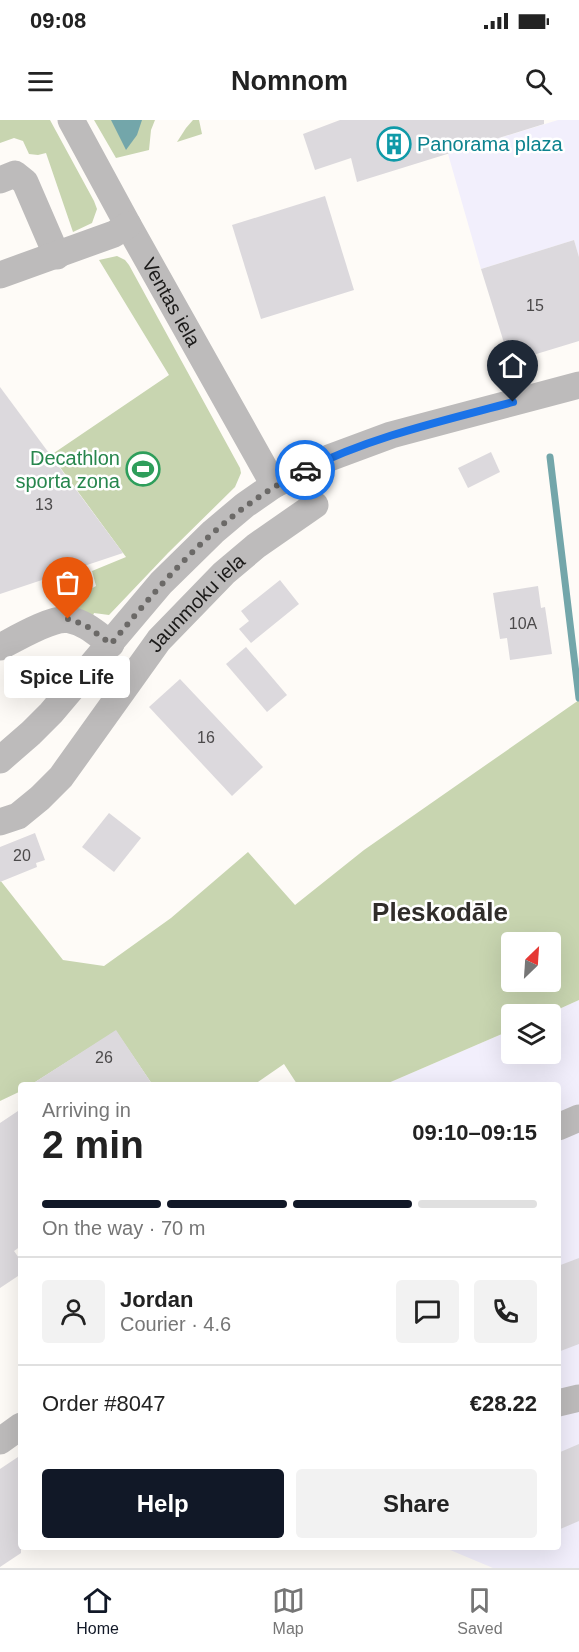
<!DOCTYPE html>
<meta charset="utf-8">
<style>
:root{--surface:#fff;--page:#f2f2f2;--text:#222;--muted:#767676;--line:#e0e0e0;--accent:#111827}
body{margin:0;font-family:Arial,sans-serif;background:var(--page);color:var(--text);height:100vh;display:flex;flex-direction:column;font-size:22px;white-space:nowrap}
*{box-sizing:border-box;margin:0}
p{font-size:20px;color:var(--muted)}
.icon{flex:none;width:33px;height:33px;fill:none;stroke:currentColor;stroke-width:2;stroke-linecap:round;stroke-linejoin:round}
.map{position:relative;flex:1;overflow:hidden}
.panel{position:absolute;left:18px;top:962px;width:543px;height:468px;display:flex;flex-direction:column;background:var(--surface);border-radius:6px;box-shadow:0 6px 24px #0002}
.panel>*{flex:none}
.needle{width:39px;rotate:25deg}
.buttons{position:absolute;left:501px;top:812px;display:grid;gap:12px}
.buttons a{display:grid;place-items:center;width:60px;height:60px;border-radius:6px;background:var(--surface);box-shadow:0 6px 24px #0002;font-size:30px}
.pin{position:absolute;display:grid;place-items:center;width:51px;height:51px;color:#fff;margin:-62px -26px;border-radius:50% 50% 50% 0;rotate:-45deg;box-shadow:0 0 6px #0007}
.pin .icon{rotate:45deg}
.courier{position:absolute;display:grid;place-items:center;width:60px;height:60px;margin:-30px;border:4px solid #1a73e8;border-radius:50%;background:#fff;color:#222;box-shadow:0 2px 8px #0007}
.bubble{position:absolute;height:42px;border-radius:6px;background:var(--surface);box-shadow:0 6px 24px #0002;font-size:20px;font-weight:800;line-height:42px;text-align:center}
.overview em{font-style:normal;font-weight:800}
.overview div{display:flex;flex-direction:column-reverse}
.overview{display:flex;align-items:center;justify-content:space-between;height:102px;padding:0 24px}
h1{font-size:39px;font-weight:800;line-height:45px}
.bar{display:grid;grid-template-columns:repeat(4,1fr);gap:9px 6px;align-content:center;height:72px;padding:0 24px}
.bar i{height:8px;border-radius:4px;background:var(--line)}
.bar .current{background:var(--accent)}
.bar p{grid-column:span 4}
.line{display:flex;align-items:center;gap:15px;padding:0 24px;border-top:2px solid var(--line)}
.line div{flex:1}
.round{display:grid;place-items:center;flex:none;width:63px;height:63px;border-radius:6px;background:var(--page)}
.cta{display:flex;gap:12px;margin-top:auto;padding:12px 24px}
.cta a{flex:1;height:69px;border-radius:6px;background:var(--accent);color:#fff;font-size:24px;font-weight:800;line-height:69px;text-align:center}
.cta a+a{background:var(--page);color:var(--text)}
.status{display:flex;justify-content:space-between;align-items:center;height:42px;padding:0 30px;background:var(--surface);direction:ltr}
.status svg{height:16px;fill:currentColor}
header{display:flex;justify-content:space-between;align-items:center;height:78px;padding:0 24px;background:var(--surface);font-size:27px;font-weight:800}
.menu{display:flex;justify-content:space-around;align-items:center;height:84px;border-top:2px solid var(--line);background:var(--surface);font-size:16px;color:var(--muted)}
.menu a{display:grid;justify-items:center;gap:3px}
.menu .current{color:var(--accent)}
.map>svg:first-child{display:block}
</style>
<div class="status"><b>09:08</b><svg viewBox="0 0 49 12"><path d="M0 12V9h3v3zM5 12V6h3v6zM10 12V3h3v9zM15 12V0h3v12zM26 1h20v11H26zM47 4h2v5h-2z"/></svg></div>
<header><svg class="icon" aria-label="menu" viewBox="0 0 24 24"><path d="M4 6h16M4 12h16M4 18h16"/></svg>Nomnom<svg class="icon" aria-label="search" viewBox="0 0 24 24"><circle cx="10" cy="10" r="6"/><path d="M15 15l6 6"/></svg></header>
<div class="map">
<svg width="579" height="1448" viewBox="0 0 579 1448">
<rect width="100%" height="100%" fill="#fefbf7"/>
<g fill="#f2effc">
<polygon points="558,0 579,0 579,137 574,120 481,149 448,34"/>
<polygon points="579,880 579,1448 493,1448 443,1427 558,1426 558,964 386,964 511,910 512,933 550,933 550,894 548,894"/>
</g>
<g fill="#c8d5b0" fill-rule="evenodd">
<polygon points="0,0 50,0 94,81 97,89 92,103 73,112 46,33 38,35 29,34 23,21 14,18 0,23"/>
<polygon points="94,0 155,0 151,10 149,30 116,38"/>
<polygon points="193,0 199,0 202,14 177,22 186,8"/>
<polygon points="117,136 125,140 129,145 240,348 241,353 235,367 168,433 109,495 94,493 92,498 59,487 96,466 92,451 126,437 51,335 169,255 99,140"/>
<path d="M579,580V880L548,894H512L511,910L386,964H297L284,944L255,964H152L116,911L32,964H21V971L0,981V760L63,840L104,846L171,798L248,732L295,785L364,730ZM512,822H550V861H512Z"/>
</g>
<polygon fill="#73a6aa" points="111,0 142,0 137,15 126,30"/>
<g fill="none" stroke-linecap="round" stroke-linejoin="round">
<polyline stroke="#73a6aa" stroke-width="7" points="550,337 579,578"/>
</g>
<g fill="#dcd9dd">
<polygon points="340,0 544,0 544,4 357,62 351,38 315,50 303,14"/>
<polygon points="325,76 354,170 261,199 232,105"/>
<polygon points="574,120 579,137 579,221 510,242 481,149"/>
<polygon points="0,267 123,433 0,474"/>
<polygon points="491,332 500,352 468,368 458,348"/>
<polygon points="280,460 299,484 251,523 239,509 249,501 241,491"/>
<polygon points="538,466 541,488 545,487 552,534 510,540 507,518 500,519 493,473"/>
<polygon points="246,527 287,575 267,592 226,544"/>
<polygon points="180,559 263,647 232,676 149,587"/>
<polygon points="109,693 141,718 114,752 82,727"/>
<polygon points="35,713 45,740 36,743 37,747 0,762 0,727"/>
<polygon points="116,910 152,964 32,964"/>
<polygon points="21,989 21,1126 14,1131 21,1141 21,1154 0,1168 0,1003"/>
<polygon points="579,1138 579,1224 558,1232 558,1146"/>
<polygon points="579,1324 579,1401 558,1410 558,1333"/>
<polygon points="21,1335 21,1433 0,1447 0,1349"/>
</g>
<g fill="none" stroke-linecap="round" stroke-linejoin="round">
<g stroke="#bdbbbb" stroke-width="27">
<path id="s1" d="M71,0L128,105L274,365"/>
<polyline points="0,60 15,54 25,62 57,136"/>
<polyline points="0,155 114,114 128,105"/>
<path d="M0,527C15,519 54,496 70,500C86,503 98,515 111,524"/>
<polyline points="0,640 31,613 51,593 161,463 213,412 245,385 274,365 329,338 391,315 579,265"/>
<path id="s2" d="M0,702L18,696L40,678L61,657L159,520L224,453L256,426L315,385"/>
<polyline points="558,1007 579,998"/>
<polyline points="558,1283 579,1278"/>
<polyline points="0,1321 21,1306"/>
</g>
</g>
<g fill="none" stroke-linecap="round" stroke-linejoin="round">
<path stroke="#6b6967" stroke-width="6" stroke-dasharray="0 10.8" d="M68,499L85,505L111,524C170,453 220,393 305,350"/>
<path stroke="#1a73e8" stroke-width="8" d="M305,350C370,317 442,301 513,282"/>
</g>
<defs>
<g id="building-ring" transform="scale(1.725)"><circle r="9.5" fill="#fff" stroke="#0f9aa8" stroke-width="1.5"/><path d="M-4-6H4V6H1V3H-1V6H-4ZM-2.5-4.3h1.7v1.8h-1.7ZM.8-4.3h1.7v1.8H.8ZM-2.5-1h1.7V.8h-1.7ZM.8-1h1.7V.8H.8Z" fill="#0f9aa8"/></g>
<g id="stadium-ring" transform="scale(1.725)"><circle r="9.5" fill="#fff" stroke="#2e9e5b" stroke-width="1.5"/><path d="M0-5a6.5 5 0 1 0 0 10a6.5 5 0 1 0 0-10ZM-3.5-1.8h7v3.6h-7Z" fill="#2e9e5b"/></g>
</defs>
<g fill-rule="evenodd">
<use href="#building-ring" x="394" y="24"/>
<use href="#stadium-ring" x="143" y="349"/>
</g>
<g text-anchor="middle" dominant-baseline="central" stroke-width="5" stroke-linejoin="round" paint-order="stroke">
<g font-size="16" fill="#4c4a4b">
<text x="535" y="185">15</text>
<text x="44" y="384">13</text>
<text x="523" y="503">10A</text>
<text x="206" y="617">16</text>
<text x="22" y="735">20</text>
<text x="104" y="937">26</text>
</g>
<g font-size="20" fill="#0d838f" stroke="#fff" text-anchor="start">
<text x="417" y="24">Panorama plaza</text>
</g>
<g font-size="20" fill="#1c1b1a" stroke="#fff">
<text stroke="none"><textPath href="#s1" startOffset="208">Ventas iela</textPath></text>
<text stroke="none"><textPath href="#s2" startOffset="298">Jaunmoku iela</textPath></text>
</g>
<g font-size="20" fill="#27864d" stroke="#fff" text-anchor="end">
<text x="120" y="338">Decathlon<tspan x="120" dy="23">sporta zona</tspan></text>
</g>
<g font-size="26" font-weight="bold" fill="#302d2a" stroke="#fff">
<text x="440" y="792">Pleskodāle</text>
</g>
</g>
</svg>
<div class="buttons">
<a><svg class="needle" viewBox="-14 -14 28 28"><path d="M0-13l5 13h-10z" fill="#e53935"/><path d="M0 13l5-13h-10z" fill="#767676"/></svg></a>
<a><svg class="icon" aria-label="layers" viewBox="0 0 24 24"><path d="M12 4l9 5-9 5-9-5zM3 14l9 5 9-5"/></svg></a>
</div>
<div class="pin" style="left:68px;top:499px;background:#ea580c"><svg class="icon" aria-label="bag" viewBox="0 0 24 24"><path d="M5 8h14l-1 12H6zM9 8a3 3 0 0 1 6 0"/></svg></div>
<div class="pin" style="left:513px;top:282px;background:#1f2937"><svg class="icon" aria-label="home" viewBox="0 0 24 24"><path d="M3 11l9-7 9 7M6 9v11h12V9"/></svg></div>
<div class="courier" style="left:305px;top:350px"><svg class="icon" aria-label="car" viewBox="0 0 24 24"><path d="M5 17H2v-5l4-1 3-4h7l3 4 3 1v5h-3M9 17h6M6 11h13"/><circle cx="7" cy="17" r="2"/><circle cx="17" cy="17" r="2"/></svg></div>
<div class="bubble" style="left:4px;top:536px;width:126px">Spice Life</div>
<section class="panel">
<div class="overview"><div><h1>2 min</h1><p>Arriving in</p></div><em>09:10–09:15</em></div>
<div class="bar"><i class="current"></i><i class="current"></i><i class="current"></i><i></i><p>On the way · 70 m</p></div>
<div class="line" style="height:108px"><a class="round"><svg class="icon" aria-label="person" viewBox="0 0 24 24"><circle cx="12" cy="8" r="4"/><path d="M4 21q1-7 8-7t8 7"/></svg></a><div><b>Jordan</b><p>Courier · 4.6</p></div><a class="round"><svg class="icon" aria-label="chat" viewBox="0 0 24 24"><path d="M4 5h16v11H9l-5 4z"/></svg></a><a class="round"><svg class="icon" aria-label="phone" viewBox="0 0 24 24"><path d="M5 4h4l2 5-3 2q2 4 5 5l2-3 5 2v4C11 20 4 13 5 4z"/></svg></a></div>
<div class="line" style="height:78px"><div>Order #8047</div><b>€28.22</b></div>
<div class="cta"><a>Help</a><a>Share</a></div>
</section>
</div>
<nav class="menu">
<a class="current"><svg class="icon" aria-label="home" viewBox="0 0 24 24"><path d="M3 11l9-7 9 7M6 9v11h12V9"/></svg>Home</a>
<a><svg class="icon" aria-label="map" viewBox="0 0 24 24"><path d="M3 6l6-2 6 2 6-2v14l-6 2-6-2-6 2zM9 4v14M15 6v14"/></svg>Map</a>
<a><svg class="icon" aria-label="saved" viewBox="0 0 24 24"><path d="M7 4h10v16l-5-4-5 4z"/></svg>Saved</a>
</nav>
